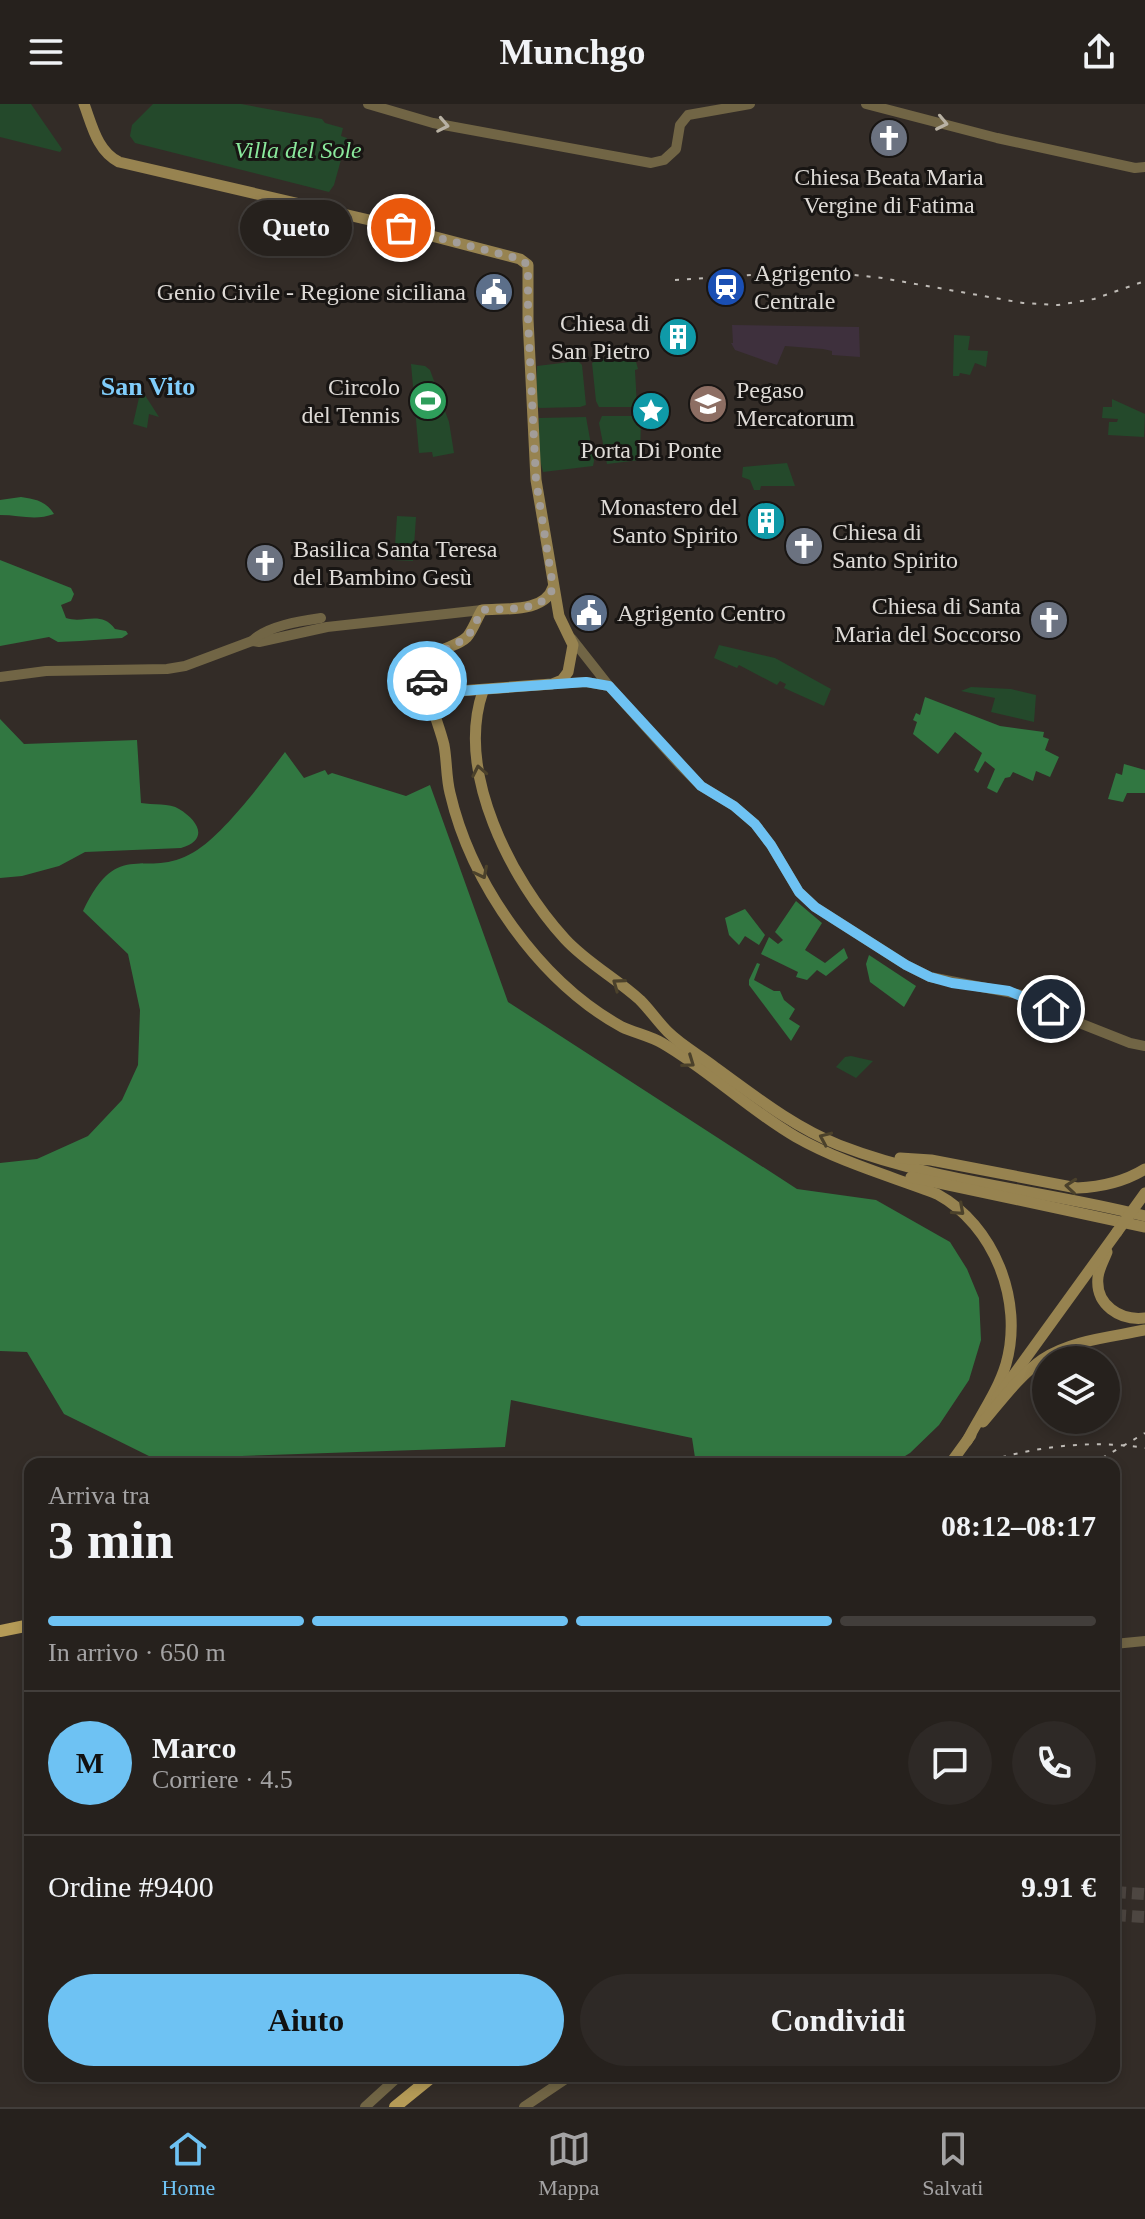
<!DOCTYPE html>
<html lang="it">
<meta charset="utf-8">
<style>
:root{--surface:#26211d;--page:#2e2926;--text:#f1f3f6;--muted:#a4a3a4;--line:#423e3b;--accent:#6ec2f3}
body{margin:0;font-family:"Times New Roman",serif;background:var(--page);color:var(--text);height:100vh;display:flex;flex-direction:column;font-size:30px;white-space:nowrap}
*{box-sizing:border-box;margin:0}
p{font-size:26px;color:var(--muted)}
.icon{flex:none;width:44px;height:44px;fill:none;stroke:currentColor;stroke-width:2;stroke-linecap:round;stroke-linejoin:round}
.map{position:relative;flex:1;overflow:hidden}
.sheet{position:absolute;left:24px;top:1354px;width:1096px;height:624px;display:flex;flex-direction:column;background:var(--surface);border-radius:16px;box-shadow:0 4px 12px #0003,0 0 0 2px var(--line)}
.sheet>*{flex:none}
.controls{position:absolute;left:1032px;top:1242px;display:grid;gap:16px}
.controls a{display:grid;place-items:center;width:88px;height:88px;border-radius:50%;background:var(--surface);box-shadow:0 4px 12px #0003,0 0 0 2px var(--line);font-size:40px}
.pin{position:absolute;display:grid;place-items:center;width:68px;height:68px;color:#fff;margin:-34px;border:4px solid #fff;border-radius:50%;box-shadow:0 2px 8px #0007}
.courier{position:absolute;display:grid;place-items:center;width:80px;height:80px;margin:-40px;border:6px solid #6ec2f3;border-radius:50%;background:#fff;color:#222;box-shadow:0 2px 10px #0007}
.bubble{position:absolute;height:56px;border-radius:28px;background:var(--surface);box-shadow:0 4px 12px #0003,0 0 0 2px var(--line);font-size:26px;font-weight:700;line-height:56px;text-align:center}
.summary em{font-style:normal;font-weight:700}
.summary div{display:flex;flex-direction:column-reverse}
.summary{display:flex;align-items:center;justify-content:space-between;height:136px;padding:0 24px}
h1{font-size:52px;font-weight:700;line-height:60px}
.bar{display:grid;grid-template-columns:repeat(4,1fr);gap:12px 8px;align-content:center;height:96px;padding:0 24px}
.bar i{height:10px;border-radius:6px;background:var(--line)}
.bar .on{background:var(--accent)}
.bar p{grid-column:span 4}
.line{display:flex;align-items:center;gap:20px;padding:0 24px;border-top:2px solid var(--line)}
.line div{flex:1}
.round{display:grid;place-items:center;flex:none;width:84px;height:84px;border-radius:42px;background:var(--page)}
.button{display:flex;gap:16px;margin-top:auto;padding:16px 24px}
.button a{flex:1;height:92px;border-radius:48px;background:var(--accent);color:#111;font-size:32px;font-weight:700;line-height:92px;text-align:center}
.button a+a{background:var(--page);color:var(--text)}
header{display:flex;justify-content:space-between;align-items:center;height:104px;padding:0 24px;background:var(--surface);font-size:36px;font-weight:700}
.tab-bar{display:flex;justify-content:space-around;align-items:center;height:112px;border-top:2px solid var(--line);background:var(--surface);font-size:22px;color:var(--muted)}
.tab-bar a{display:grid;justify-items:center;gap:4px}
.tab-bar .on{color:var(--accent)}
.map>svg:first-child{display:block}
</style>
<header><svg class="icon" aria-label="menu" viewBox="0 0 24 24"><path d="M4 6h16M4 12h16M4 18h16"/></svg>Munchgo<svg class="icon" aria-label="share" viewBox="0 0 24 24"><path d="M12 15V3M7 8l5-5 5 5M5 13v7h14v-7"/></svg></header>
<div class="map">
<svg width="1145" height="2003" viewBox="0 0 1145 2003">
<rect width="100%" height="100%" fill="#332c27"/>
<polygon fill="#3e303d" points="732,221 859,223 860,253 832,251 832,247 823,245 785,242 777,261 735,246 731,239 733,239"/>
<g fill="#24492b">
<polygon points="0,0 31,0 62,45 60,48 0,33"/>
<polygon points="153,0 241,0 322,15 325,19 343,24 341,32 347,34 334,81 329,88 135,39 130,32 132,21"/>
<polygon points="954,231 970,232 968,246 988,247 986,263 975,259 970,271 960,269 959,272 953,272"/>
<polygon points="635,254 638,265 635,266 637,303 599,303 596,297 592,259 598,255"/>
<polygon points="578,257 582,261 586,301 580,303 539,304 536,299 537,262"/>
<polygon points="411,260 425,262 430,266 449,318 454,349 433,353 432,348 419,349"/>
<polygon points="141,285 159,313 149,310 147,324 133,320"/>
<polygon points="1112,295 1145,310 1144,333 1108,331 1109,318 1117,318 1118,315 1102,314 1103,303 1112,303"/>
<polygon points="602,312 637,312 641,314 640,356 607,360 599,319"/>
<polygon points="586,313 594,357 593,362 543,368 539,352 539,314"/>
<polygon points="787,359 795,382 761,382 760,386 754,386 750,376 742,373 743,363"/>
<polygon points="397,412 416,413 413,457 394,456"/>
<polygon points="719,541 775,554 831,585 824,602 784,584 786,580 780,577 777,581 739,561 737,564 714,554"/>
<circle cx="448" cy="569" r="15"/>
<polygon points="971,583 1011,585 1036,591 1034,618 991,608 995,594 961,587"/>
<polygon points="851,952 873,957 856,974 836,963 845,953"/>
</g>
<g fill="#317741">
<path d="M21,393C35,395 46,397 54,410C35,417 20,411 0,411V396Z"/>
<path d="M0,456L71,484L74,490L71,497L61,501L66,514C84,520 101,506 115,525L126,527L128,530L122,534L80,537L58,538L49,533L0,542Z"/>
<polygon points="925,593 1000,622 1044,628 1043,633 1049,635 1045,646 1059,653 1050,673 1036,667 1033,677 1013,668 1010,673 1005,674 997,689 987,684 995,665 985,657 978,669 974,666 982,649 955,628 938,650 913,630 917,618 913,616 916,609 920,611"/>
<path d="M0,615L24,640L137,636L141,699C152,701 170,699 179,705C199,717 209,736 181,744L85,748L59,762L22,772L0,774Z"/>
<path d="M285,648L304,674L325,666L328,671L332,669L406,692L430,681L508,898L797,1085L876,1096L950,1138L967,1165L979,1194L981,1236L969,1276L939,1321L910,1349L892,1360H696L692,1334L511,1296L505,1343L155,1355L64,1310L27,1248L0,1247V1059L37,1055L88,1032L122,996L138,961L140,906L128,850L83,807C120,730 144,778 194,748C224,730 263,677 285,648Z"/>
<polygon points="1124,660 1145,666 1145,689 1127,689 1123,698 1108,695 1116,669 1122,671"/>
<polygon points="796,797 822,819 805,846 825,859 844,844 848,854 826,872 817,866 807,876 796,873 798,868 761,850 769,833 778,840 783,836 775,828"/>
<polygon points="745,805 765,831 759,841 745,832 739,841 729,831 725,814"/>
<polygon points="869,851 916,882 904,903 870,878 866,860"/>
<polygon points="757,859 760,860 754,876 774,887 780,887 784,896 795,905 789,915 800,922 791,937 749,881 749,876"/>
</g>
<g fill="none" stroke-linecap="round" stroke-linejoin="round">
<g stroke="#4d4641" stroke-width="12" stroke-dasharray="12 6" stroke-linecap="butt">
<polyline points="1114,1788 1145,1790"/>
<polyline points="1114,1811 1145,1813"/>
</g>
<g stroke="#716545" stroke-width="10">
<polyline points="368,0 433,19 651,59 664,56 676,45 680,21 688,11 750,0"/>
<polyline points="866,0 997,34 1135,64 1145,63"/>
<polyline points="572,535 609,582 679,660 701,682 734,702 755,720 771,741 799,788 815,803 906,861 930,873 1022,891 1072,916 1130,939 1145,942"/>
<polyline points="252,537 259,538 327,523 482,506"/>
<path d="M0,573L46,567L167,565L185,562L252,537C267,522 300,517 321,514"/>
<polyline points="554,580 586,578 609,582"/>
<polyline points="1114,1540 1145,1537"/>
<polyline points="365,2003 399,1972"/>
<polyline points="524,2003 570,1972"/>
</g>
<g stroke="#978350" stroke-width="11">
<path d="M84,0C92,21 97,47 119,58L378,118L520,155L528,161V215L536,376L559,512L573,541L568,568L562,576L552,580L446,588L433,584L427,578"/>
<path d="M553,483C545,509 505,504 482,506C477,514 473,526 467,533C456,544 434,544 427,559C419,575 440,622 444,641C447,657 446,673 450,689C471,780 540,878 622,923C635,929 650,932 662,939C709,966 749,1006 796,1033C840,1058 890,1072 937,1090C994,1121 1024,1197 1006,1260C998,1287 980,1312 967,1337"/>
<path d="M483,587C455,668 511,776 565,835C587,859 616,874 640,896C650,906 658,918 668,928C682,942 701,952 716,964C756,993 794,1023 839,1041C937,1079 1044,1086 1145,1112"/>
<path d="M900,1054L931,1056L1077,1084C1101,1083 1124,1078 1145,1065"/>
<polyline points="911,1073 1145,1123"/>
<path d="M1107,1148C1104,1156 1099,1164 1098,1173C1095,1201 1120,1217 1145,1214"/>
<polyline points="997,1294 1117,1128"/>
<path d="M983,1318C1001,1297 1019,1272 1043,1255C1072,1236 1112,1233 1145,1226"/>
<polyline points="950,1360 971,1331"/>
</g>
<g stroke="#b59b57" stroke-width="12">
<polyline points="0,1527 30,1521"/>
<polyline points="395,2003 433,1972"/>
</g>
<g stroke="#bfbbb6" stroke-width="2" stroke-dasharray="4 8" stroke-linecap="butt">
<polyline points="675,176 797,168 836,169 882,174 1023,199 1058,201 1094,195 1145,177"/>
<path d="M979,1360C1031,1343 1090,1335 1145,1344"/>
<polyline points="1092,1360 1145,1329"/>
</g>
<polyline stroke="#978350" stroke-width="11" points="1117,1128 1145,1089"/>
</g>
<defs><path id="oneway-chevron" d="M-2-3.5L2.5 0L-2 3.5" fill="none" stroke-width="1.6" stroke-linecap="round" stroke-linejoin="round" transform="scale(2)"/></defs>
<g stroke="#b8b1a3">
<use href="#oneway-chevron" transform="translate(942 19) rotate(12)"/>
<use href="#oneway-chevron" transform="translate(443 21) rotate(11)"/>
</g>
<g stroke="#4b412b">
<use href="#oneway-chevron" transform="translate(479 667) rotate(-101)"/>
<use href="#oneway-chevron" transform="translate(482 769) rotate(63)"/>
<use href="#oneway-chevron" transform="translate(618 880) rotate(-144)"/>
<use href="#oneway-chevron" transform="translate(689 958) rotate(35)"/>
<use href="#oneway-chevron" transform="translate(825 1034) rotate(-156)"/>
<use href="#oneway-chevron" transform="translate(1071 1082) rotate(-175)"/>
<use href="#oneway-chevron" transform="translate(959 1106) rotate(42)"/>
</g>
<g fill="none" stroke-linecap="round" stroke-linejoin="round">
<path stroke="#a29d99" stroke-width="8" stroke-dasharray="0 14.4" d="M401,124L520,155L528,161V215L536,376L553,483C545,509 505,504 482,506C477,515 473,528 465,534C449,548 417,548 427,577"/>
<polyline stroke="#6ec2f3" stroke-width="10" points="427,577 433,584 446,588 586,578 609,582 701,682 734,702 755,720 771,741 799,788 815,803 906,861 930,873 952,879 1009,887 1051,905"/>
</g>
<defs>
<g id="church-disc" transform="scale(2)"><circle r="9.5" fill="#6b7280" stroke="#181513"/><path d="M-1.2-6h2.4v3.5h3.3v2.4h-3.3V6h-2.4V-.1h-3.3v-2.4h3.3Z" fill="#fff"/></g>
<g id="station-disc" transform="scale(2)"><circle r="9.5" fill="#1a4fb4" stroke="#181513"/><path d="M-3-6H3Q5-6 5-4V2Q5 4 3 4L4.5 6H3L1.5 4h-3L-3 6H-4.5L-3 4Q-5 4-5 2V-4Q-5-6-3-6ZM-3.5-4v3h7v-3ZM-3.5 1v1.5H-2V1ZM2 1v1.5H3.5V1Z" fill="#fff"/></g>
<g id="civic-disc" transform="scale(2)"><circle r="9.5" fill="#5c6f8a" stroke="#181513"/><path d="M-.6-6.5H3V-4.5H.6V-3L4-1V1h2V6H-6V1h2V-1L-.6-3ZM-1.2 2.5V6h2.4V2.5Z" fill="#fff"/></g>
<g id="building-disc" transform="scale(2)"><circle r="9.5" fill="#0f9aa8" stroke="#181513"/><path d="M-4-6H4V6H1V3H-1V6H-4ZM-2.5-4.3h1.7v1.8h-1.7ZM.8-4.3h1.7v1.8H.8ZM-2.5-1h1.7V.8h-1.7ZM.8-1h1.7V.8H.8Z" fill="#fff"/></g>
<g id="stadium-disc" transform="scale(2)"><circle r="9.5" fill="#2e9e5b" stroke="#181513"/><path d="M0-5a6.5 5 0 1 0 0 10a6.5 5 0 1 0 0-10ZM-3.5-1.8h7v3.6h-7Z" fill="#fff"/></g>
<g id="university-disc" transform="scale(2)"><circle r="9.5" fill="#8d6e63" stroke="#181513"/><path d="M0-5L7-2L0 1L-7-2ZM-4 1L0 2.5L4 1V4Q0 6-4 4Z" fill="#fff"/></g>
<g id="sight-disc" transform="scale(2)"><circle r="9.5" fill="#0f9aa8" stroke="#181513"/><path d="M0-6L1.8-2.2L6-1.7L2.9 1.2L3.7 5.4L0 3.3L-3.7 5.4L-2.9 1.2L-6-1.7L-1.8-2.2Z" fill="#fff"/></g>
</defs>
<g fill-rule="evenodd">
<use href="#church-disc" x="889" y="34"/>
<use href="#station-disc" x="726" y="183"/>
<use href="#civic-disc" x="494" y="188"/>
<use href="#building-disc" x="678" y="233"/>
<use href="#stadium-disc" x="428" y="297"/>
<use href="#university-disc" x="708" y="300"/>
<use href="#sight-disc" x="651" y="307"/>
<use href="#building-disc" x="766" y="417"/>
<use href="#church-disc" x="804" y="442"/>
<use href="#church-disc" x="265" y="459"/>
<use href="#civic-disc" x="589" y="509"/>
<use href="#church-disc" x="1049" y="516"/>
</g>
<g text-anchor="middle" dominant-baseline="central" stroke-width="6" stroke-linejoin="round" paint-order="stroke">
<g font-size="24" font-style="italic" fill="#8ae89c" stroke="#181513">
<text x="298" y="46">Villa del Sole</text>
</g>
<g font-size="24" fill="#dedad6" stroke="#181513" text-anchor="start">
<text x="889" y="73" text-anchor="middle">Chiesa Beata Maria<tspan x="889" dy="28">Vergine di Fatima</tspan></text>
<text x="754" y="169">Agrigento<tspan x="754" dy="28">Centrale</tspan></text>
<text x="466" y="188" text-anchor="end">Genio Civile - Regione siciliana</text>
<text x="650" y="219" text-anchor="end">Chiesa di<tspan x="650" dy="28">San Pietro</tspan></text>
<text x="400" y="283" text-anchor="end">Circolo<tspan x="400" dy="28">del Tennis</tspan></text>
<text x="736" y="286">Pegaso<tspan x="736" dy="28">Mercatorum</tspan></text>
<text x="651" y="346" text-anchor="middle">Porta Di Ponte</text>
<text x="738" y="403" text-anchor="end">Monastero del<tspan x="738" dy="28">Santo Spirito</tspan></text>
<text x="832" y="428">Chiesa di<tspan x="832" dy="28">Santo Spirito</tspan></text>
<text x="293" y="445">Basilica Santa Teresa<tspan x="293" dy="28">del Bambino Gesù</tspan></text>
<text x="1021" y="502" text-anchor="end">Chiesa di Santa<tspan x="1021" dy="28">Maria del Soccorso</tspan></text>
<text x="617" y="509">Agrigento Centro</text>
</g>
<g font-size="26" font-weight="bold" fill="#80cdfb" stroke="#181513">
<text x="148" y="282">San Vito</text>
</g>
</g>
</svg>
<div class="controls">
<a><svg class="icon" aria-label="layers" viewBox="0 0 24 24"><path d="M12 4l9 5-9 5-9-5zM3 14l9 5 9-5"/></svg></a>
</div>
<div class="pin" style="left:401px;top:124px;background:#ea580c"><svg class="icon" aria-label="bag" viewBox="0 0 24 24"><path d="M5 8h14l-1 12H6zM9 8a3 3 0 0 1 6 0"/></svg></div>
<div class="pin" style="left:1051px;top:905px;background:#1f2937"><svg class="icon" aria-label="home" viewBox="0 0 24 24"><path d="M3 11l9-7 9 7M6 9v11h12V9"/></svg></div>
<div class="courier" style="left:427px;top:577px"><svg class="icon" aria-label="car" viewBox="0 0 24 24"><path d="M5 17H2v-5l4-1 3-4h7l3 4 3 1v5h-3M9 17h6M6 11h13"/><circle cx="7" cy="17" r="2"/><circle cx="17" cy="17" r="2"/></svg></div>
<div class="bubble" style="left:240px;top:96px;width:112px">Queto</div>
<section class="sheet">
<div class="summary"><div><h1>3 min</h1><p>Arriva tra</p></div><em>08:12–08:17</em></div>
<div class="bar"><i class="on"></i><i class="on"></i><i class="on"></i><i></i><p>In arrivo · 650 m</p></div>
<div class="line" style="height:144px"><b class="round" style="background:var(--accent);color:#111">M</b><div><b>Marco</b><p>Corriere · 4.5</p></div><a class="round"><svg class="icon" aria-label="chat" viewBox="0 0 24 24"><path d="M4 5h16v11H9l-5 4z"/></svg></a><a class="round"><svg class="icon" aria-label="phone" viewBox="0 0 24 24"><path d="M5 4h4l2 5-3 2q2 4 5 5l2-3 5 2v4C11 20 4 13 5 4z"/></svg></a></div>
<div class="line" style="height:104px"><div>Ordine #9400</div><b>9.91 €</b></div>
<div class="button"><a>Aiuto</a><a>Condividi</a></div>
</section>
</div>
<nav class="tab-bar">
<a class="on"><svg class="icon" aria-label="home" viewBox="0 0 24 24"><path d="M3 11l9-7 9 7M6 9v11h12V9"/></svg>Home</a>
<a><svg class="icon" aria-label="map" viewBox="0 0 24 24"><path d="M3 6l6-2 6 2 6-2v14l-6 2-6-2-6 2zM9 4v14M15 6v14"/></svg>Mappa</a>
<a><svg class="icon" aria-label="saved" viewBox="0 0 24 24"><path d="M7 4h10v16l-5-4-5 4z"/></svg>Salvati</a>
</nav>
